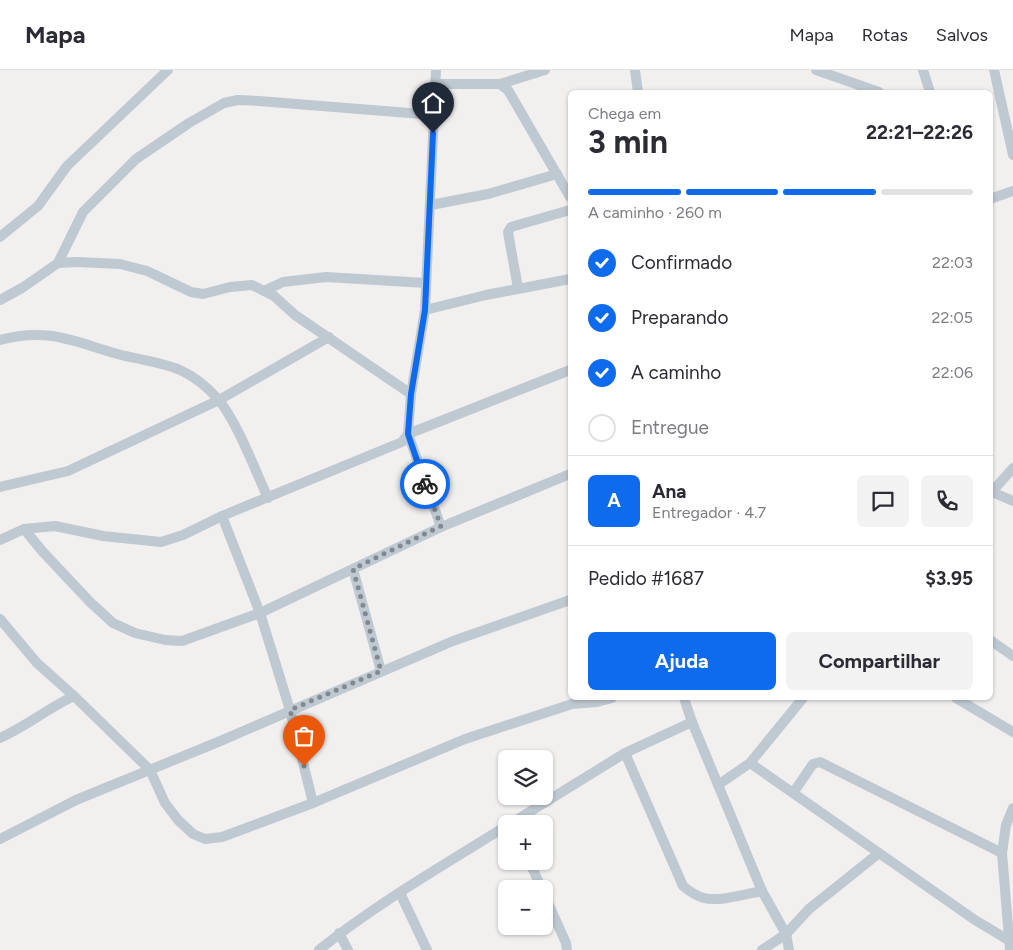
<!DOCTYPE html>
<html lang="pt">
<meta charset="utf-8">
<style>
:root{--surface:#fff;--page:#f2f2f3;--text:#2b2b33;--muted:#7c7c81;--line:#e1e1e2;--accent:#0e6bed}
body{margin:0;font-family:Figtree,sans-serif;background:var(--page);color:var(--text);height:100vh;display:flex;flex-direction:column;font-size:19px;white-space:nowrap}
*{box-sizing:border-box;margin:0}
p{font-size:16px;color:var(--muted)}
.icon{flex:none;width:28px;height:28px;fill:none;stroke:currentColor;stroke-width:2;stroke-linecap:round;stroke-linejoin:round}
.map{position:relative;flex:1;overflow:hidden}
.drawer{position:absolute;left:568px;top:20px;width:425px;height:610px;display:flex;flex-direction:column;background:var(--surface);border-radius:8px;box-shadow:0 1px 4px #0004}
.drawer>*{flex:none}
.tools{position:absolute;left:498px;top:680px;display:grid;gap:10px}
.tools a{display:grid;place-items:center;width:55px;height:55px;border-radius:8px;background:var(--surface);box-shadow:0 1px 4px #0004;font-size:25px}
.pin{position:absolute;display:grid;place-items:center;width:42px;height:42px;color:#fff;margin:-51px -21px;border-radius:50% 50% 50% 0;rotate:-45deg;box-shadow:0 0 5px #0007}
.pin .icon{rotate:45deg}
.courier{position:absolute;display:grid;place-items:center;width:50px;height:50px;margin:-25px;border:4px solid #0e6bed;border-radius:50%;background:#fff;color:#222;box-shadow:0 1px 6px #0007}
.headline em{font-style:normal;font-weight:700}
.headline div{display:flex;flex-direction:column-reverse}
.headline{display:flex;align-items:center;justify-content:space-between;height:85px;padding:0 20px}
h1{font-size:32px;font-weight:700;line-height:38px}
.bar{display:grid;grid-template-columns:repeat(4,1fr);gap:8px 5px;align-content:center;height:60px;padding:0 20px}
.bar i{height:6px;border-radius:4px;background:var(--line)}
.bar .current{background:var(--accent)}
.bar p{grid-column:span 4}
.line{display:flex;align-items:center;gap:12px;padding:0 20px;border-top:1px solid var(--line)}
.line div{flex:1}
.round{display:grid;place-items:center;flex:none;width:52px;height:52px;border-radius:8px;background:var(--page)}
ol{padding:0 20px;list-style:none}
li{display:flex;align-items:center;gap:15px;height:55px}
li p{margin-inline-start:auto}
li .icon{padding:5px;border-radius:50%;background:var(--accent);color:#fff;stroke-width:4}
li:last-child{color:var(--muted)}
li i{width:28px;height:28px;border:2px solid var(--line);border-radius:50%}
.button{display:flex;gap:10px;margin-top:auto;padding:10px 20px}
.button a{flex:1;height:58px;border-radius:8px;background:var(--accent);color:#fff;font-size:20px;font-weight:700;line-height:58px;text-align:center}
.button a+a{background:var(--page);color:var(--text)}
header{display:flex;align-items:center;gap:30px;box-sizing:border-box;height:70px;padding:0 25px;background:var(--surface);border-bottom:1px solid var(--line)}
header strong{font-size:24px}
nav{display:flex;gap:28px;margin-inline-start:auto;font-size:18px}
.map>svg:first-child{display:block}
</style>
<header>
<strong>Mapa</strong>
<nav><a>Mapa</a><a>Rotas</a><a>Salvos</a></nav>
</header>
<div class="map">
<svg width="1013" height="880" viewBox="0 0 1013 880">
<rect width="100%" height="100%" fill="#f2efef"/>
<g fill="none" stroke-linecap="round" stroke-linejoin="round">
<g stroke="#bfc9d2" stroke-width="10">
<polyline points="436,0 425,240 411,324 408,364 441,457"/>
<polyline points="635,0 638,22"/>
<polyline points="816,0 879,22"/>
<polyline points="923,0 930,22"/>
<polyline points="994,0 1013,85"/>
<polyline points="435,14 500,14 545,0"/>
<polyline points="500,14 508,20 570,127"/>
<polyline points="990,129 1013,121"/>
<polyline points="431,135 488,124 557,104"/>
<polyline points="0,167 38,136 67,96 168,0"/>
<polyline points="58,193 83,142 136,89 189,53 224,33 238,30 259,31 434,45"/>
<polyline points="518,218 509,168 508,162 511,157 570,140"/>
<polyline points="264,221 283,212 326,207 426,213"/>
<polyline points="0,230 22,218 58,193 77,192 120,194 147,201 191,222 203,224 230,217 252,215 274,226 295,245 411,324"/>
<polyline points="425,240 486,225 570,209"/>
<path d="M0,270C51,256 78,274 125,286C140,289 167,294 180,300C194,306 209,319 219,330C239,356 254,398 268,428"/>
<polyline points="0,417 68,401 219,330 329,267"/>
<polyline points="992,422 1013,431"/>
<polyline points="990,424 1013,398"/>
<polyline points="222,446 260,543 290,640 313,733"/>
<polyline points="24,459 43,482 90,532 113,553 135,563 165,570 182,571 260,543 441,457 570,404"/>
<polyline points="0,470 24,459 55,456 103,466 161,472 183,465 222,446 402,372 408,364 570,300"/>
<polyline points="353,499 381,601"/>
<polyline points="0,549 37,593 74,626 150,700 165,733 178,750 193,764 205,769 222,767 313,733 465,669 572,634 597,632 612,628"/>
<polyline points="990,570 1013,586"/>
<polyline points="684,628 692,652 762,821 786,864 789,880"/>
<polyline points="956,628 1013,662"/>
<path d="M0,668C27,656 48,638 74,626"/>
<path d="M625,683L683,816C689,821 696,826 704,828C719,832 746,824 762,821"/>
<polyline points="750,693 975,850 1010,871"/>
<polyline points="718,715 750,693 803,628"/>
<polyline points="793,723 813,694 820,692 1002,783"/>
<polyline points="510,754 625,683 692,652"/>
<polyline points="0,769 76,730 218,672 453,571 570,530"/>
<polyline points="529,791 542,819"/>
<polyline points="400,823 427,880"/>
<polyline points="544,824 566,873 567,880"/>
<polyline points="339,863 348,880"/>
<path d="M319,880C377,833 443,796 506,756"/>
<polyline points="762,880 786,864 809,839 879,783"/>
<polyline points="1010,880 1002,783 1006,755 1013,738"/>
</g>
</g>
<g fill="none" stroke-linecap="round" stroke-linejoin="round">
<polyline stroke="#828991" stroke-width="5" stroke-dasharray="0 9" points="304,696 290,640 381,601 353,499 441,456 425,414"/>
<polyline stroke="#0e6bed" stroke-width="6" points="425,414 408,364 411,324 425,240 433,63"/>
</g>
</svg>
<div class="tools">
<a><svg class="icon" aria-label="layers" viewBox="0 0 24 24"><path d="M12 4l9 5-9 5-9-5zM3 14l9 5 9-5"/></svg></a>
<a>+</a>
<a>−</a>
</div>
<div class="pin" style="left:304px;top:696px;background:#ea580c"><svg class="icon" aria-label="bag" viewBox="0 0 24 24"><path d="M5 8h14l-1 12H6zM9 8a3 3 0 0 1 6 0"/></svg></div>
<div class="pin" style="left:433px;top:63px;background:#1f2937"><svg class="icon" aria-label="home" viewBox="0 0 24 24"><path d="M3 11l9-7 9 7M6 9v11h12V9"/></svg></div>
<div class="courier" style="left:425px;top:414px"><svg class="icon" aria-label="bike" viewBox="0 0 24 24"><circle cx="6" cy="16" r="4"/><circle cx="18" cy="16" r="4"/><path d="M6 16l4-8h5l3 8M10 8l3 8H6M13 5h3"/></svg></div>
<section class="drawer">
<div class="headline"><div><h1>3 min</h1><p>Chega em</p></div><em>22:21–22:26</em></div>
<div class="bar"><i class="current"></i><i class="current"></i><i class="current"></i><i></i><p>A caminho · 260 m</p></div>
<ol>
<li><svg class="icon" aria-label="check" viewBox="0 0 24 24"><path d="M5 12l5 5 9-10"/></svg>Confirmado<p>22:03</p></li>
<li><svg class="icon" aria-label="check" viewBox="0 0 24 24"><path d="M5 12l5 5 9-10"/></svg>Preparando<p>22:05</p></li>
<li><svg class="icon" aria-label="check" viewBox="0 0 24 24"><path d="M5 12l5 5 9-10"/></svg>A caminho<p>22:06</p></li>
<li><i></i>Entregue</li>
</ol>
<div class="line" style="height:90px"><b class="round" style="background:var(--accent);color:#fff">A</b><div><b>Ana</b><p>Entregador · 4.7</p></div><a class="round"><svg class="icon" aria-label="chat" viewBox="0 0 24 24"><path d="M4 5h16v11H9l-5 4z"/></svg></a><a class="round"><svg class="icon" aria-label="phone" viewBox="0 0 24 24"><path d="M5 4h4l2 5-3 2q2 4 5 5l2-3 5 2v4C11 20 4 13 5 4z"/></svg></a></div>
<div class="line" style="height:65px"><div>Pedido #1687</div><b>$3.95</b></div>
<div class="button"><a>Ajuda</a><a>Compartilhar</a></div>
</section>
</div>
